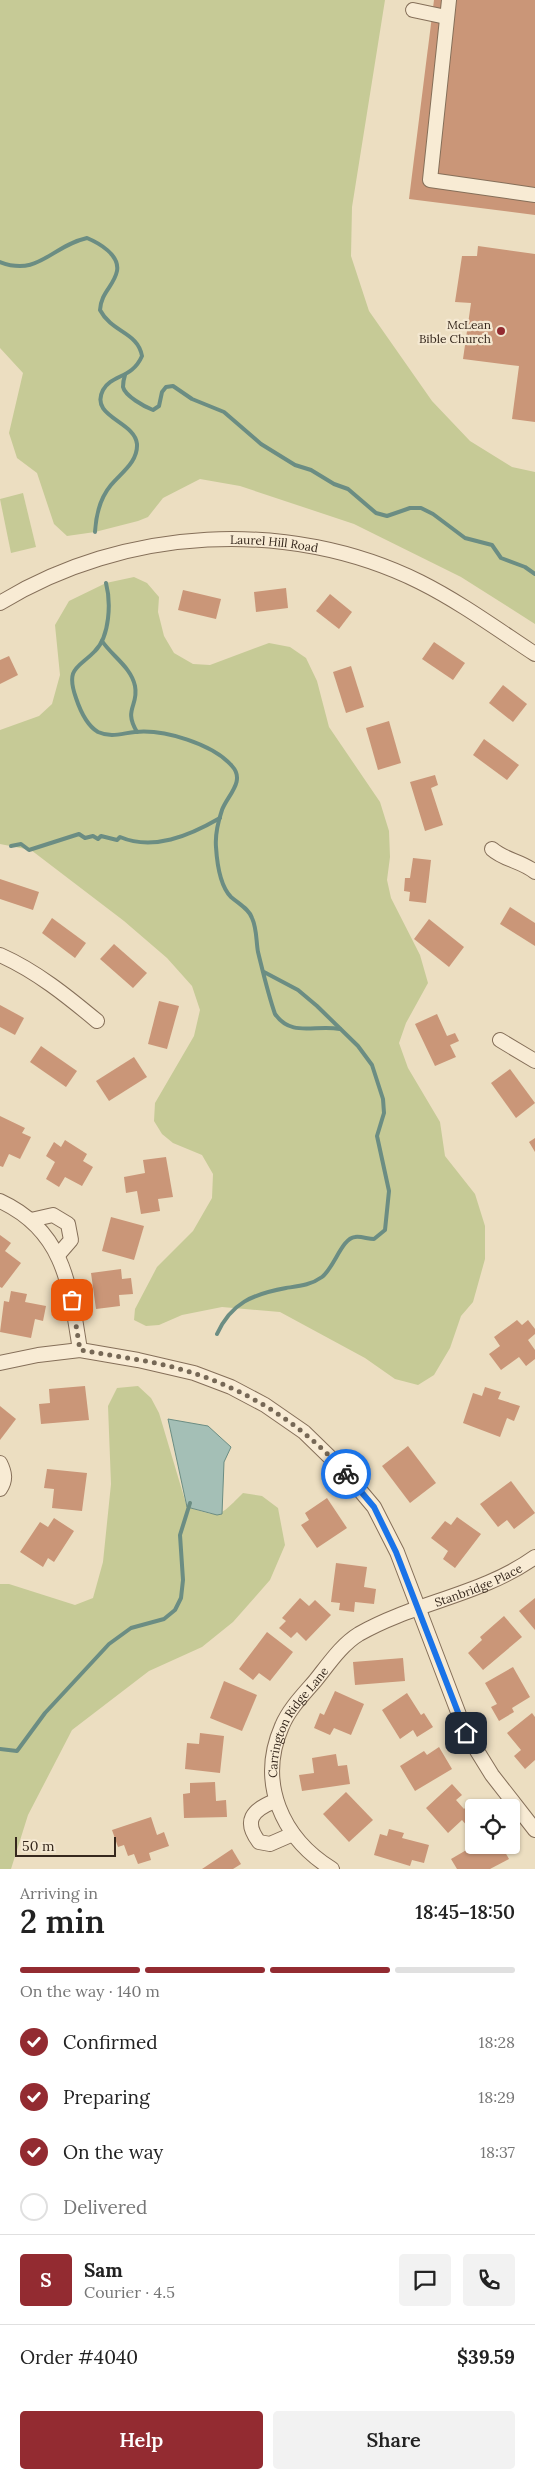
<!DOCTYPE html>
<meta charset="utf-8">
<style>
:root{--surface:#fff;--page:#f2f2f2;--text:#222;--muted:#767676;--line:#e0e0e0;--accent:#932b31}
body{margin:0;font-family:Lora,serif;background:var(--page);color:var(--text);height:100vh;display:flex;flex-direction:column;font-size:19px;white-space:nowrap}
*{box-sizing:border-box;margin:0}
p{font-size:16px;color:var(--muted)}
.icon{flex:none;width:28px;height:28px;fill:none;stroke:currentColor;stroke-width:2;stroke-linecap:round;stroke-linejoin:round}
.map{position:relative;height:1869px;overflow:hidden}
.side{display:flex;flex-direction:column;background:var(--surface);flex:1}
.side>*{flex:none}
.fabs{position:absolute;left:465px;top:1799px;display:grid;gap:10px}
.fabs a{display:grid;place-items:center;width:55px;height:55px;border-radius:5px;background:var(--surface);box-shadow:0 1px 4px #0004;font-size:25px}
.scale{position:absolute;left:15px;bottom:12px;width:101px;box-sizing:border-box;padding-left:5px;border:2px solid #36281d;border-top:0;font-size:14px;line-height:18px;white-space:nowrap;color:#36281d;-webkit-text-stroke:4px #f4e8d1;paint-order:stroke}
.pin{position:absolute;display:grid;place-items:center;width:42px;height:42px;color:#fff;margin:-21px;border-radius:10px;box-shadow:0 2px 8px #0006}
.courier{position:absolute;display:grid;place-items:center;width:50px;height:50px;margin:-25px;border:4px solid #1a73e8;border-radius:50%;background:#fff;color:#222;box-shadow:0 1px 6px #0007}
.summary em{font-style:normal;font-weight:600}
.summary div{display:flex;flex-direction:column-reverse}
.summary{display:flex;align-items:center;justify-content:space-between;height:85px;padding:0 20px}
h1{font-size:32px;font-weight:600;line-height:38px}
.bar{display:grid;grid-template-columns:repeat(4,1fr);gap:8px 5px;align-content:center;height:60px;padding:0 20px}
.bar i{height:6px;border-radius:4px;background:var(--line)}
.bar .on{background:var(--accent)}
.bar p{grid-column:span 4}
.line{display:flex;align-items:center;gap:12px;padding:0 20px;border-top:1px solid var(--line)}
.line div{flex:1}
.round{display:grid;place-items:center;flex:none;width:52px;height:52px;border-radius:5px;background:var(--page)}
ol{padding:0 20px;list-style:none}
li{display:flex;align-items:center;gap:15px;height:55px}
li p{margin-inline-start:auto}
li .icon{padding:5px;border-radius:50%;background:var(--accent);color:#fff;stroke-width:4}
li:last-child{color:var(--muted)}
li i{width:28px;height:28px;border:2px solid var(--line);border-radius:50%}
.action{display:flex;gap:10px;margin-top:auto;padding:10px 20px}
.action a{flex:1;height:58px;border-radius:5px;background:var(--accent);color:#fff;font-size:20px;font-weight:600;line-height:58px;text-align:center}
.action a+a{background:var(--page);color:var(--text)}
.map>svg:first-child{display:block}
</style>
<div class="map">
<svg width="535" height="1869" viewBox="0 0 535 1869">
<rect width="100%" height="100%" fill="#ecdec1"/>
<g fill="#c6ca96">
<polygon points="0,0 385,0 352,207 351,256 369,311 432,401 470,441 512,467 535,472 535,624 461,577 354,524 240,486 200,479 163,498 148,517 138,521 95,532 67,536 54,524 37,473 17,458 9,433 23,373 0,348"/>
<polygon points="23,493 36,547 11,553 0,499"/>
<polygon points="134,577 147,583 159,597 158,612 164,636 174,653 193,664 210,665 269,643 290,647 306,658 317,681 329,727 380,802 389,831 390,857 387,880 391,898 420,955 428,983 406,1023 399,1043 408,1068 440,1122 445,1156 475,1194 485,1226 485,1259 473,1302 461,1316 450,1348 434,1375 418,1385 395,1379 365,1358 280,1312 222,1307 182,1315 159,1325 146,1326 134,1320 135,1309 157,1267 193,1231 212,1198 213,1174 202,1155 173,1143 162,1134 154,1121 155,1103 194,1036 200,1010 192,986 167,958 124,921 31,850 0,844 0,730 39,716 52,704 60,675 55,625 69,601 106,583"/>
<path d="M138,1386L151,1398L159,1413L187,1507C221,1517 217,1519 243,1493L262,1496L278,1508L285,1545L270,1580L233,1622L202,1647L149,1671L72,1730L28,1815L11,1869H0V1584H9L75,1605L93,1598L103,1562L111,1484L108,1406L117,1388Z"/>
</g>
<polygon fill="#a4bfb6" stroke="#6b8d83" points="168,1419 208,1426 231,1447 224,1462 222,1514 217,1515 187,1507"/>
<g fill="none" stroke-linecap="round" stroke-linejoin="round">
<g stroke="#6b8d83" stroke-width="4">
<path d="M0,262C39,277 51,246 87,238C99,243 120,255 117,271C114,286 101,292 100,310C112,333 138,332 142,356C132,379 112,374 103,390C89,417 135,421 137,444C138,462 121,473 111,485C100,498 96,515 95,532"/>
<path d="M125,375C124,378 123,384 123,387C125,396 145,407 153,410L159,406L162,392L166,387L173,386L192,399L224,412L261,444L295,465L311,470L334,484L348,489L376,513L387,516L410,508H421L433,514L465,538L492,545L501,558L525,567L535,574"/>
<path d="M106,583C111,602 110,636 95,651C79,668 65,667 76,698C80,710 86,725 98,732C111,738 123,733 135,732C164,729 213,744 232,766C246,781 227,796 222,810C218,822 215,835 216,847C217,863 220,886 231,897C239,904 249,909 252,918C257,929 256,941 258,952C263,972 268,994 275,1014C292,1038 315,1024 340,1029"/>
<path d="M102,641C112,656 131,667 135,686C139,706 123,709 137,732"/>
<path d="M11,846L21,844L29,850L79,834L85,838L93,836L98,839L101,836L117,840L120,837C153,851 189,836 220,818"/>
<path d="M217,1334C231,1303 253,1294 286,1288C299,1286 311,1285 322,1277C334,1268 342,1238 355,1237C361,1236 368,1239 374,1239L385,1230L389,1191L377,1136L384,1113L383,1099L372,1065L358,1046L317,1006L298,990L264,972"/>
<polyline points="0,1749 17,1751 45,1713 109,1644 131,1628 164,1619 175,1610 181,1598 183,1580 180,1535 190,1503"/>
</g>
</g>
<g fill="#ca9678">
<polygon points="434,0 535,0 535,215 409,199"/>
<polygon points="478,246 535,254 535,422 512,419 519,366 463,359 471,303 455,302 462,256 477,256"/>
<polygon points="286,588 288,608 256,612 254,592"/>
<polygon points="183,590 221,599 216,619 178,610"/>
<polygon points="330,594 352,612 339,629 316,611"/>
<polygon points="434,642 465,663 453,680 422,659"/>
<polygon points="9,656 18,675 0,684 0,660"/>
<polygon points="351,666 364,707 346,713 333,672"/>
<polygon points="503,685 527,704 513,722 489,703"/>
<polygon points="389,721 401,763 378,770 366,728"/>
<polygon points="484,739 519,765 507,780 473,755"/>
<polygon points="435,775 438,785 431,788 443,825 425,831 410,782"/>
<polygon points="413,858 431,860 426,903 409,901 410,892 404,891 405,878 410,878"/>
<polygon points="0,879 39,892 33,910 0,899"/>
<polygon points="510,907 535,923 535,946 500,924"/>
<polygon points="52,918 86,943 75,958 42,933"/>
<polygon points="429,919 464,947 449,967 414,939"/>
<polygon points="114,944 147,973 133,988 100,959"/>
<polygon points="159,1001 179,1006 167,1049 148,1044"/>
<polygon points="0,1005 24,1018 15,1035 0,1027"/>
<polygon points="437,1014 447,1036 455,1033 459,1041 450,1045 456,1057 435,1066 415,1024"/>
<polygon points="41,1046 77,1071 66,1087 30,1062"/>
<polygon points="134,1057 147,1077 109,1101 96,1081"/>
<polygon points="510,1069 535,1103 516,1118 491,1083"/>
<polygon points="0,1116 25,1128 22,1133 31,1137 20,1159 9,1154 3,1167 0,1166"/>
<polygon points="535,1138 535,1152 529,1142"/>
<polygon points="65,1140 87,1154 83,1161 93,1167 82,1186 65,1177 59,1187 46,1179 55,1162 46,1156 54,1142 61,1147"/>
<polygon points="166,1157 173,1197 158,1199 160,1211 141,1214 137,1191 126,1193 124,1177 145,1173 143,1160"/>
<polygon points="111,1217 144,1226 134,1260 102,1251"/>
<polygon points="0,1235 11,1243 5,1251 21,1263 2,1288 0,1287"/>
<polygon points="121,1269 122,1279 131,1278 133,1294 119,1295 120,1306 96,1309 91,1273"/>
<polygon points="11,1291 27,1294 25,1302 46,1306 43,1321 35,1319 31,1338 0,1332 4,1301 9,1302"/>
<polygon points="517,1320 522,1325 528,1320 535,1329 535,1334 528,1340 535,1350 535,1359 526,1366 519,1357 501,1370 489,1354 500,1346 494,1337"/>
<polygon points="85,1386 89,1420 41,1424 39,1404 50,1403 49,1389"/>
<polygon points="485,1387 501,1392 498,1399 520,1406 514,1421 507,1418 500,1437 463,1423 473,1393 482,1396"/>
<polygon points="0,1406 16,1419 0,1440"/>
<polygon points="408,1446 436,1483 410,1503 382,1466"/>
<polygon points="47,1469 87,1473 82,1511 52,1508 54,1489 44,1488"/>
<polygon points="511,1481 535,1513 514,1529 507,1520 498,1527 480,1504"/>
<polygon points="327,1498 347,1528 317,1548 301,1525 309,1520 305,1513"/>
<polygon points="457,1517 481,1534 455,1568 443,1559 448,1551 431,1538 445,1521 451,1525"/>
<polygon points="54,1518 74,1531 54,1562 48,1558 43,1567 20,1552 40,1522 48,1527"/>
<polygon points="336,1563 367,1567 364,1587 376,1589 374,1604 355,1602 354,1612 339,1610 340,1603 331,1602"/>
<polygon points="300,1598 309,1606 315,1600 331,1615 306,1641 297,1632 291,1638 279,1628 286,1621 282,1618"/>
<polygon points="535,1598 535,1630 519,1611"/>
<polygon points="504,1616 522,1637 483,1670 468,1653 482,1640 480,1637"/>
<polygon points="267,1632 293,1652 270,1681 259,1673 253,1680 239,1669"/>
<polygon points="403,1658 405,1681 355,1685 353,1662"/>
<polygon points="513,1667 530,1697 512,1708 514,1712 499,1721 491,1707 497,1704 485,1683"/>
<polygon points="224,1681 257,1695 242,1731 210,1718"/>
<polygon points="335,1691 364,1704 351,1735 334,1728 330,1735 314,1728 320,1713 324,1715"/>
<polygon points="407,1693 421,1715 424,1713 433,1727 417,1737 413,1730 400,1739 382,1710"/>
<polygon points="532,1713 535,1717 535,1760 525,1769 514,1756 521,1750 507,1733"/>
<polygon points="200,1733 224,1736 220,1773 185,1769 187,1743 199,1744"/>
<polygon points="439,1747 452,1769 415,1791 400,1766 424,1751 427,1755"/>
<polygon points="336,1754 338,1766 347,1765 350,1784 302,1791 299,1775 314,1773 312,1758"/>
<polygon points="215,1782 216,1801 226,1800 227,1817 184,1818 183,1794 190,1793 190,1783"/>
<polygon points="452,1784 462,1795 456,1800 464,1809 470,1803 474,1806 474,1821 468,1827 462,1820 448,1833 426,1808"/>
<polygon points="346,1792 373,1820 349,1842 323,1814"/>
<polygon points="151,1817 157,1835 164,1832 169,1846 149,1853 151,1860 138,1864 134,1854 128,1856 124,1845 118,1847 112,1830"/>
<polygon points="389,1829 404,1833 402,1838 429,1845 424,1863 412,1860 410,1866 374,1855 380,1834 387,1836"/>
<polygon points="475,1845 501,1845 509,1859 490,1869 457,1869 451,1859"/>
<polygon points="232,1849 241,1864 233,1869 202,1869"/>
</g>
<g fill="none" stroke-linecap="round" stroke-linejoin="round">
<g stroke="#856f59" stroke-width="16">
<g id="minor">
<polyline points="449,0 430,180 535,195"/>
<polyline points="413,10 446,17"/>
<path id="s1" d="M0,603C124,527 289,517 420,582C460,602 497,629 535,654"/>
<path d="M492,849C504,860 522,861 535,872"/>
<path d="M0,955C36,971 67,996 97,1021"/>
<polyline points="500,1040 535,1061"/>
<path d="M0,1201C65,1231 70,1287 80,1350"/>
<polyline points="31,1220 53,1215 68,1224 71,1240 58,1255"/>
<polyline points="0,1363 38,1355 80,1350 138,1360 194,1373 231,1387 265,1405 304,1432 342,1469 374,1507 397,1552 466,1733 492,1775 535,1830"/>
<path d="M0,1463C5,1473 6,1480 0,1489"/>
<path d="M275,1801C252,1810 243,1821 259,1842L270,1844L293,1834"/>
<path id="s2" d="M332,1869C282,1838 257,1783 282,1726C289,1709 303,1695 315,1681C328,1665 341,1645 359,1634C415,1602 482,1595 535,1557"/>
</g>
</g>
<use href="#minor" stroke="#f8ebd4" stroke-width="14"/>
</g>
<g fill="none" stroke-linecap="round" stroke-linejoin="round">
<path stroke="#766856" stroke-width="5" stroke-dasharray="0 9" d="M72,1300L80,1350C118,1357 159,1361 196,1374C253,1393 307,1428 346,1474"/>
<polyline stroke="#1a73e8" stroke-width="6" points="346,1474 374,1507 396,1552 466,1733"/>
</g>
<circle fill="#932b31" stroke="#f4e8d1" stroke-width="2" cx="501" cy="331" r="5"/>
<g text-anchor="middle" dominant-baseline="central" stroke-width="4.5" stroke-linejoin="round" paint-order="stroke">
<g font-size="12" fill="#36281d" stroke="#f4e8d1" text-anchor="end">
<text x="491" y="324">McLean<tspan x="491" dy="14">Bible Church</tspan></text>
</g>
<g font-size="12" fill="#36281d" stroke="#f4e8d1">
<text stroke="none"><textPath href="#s1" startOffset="286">Laurel Hill Road</textPath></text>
<text stroke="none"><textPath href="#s2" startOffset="416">Stanbridge Place</textPath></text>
<text stroke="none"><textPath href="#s2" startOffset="176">Carrington Ridge Lane</textPath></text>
</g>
</g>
</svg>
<div class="fabs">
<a><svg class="icon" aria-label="locate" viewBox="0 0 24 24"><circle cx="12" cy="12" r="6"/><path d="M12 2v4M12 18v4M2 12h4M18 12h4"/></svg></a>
</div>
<div class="scale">50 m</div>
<div class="pin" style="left:72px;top:1300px;background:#ea580c"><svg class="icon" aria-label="bag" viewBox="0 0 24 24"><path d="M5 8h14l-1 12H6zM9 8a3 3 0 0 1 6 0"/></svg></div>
<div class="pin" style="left:466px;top:1733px;background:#1f2937"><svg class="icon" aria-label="home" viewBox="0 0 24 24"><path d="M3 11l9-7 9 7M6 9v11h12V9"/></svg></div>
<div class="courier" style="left:346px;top:1474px"><svg class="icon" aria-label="bike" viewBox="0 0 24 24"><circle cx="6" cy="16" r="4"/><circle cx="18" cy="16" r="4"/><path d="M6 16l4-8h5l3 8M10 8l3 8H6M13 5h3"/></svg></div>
</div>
<section class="side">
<div class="summary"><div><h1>2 min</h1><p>Arriving in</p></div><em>18:45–18:50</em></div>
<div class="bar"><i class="on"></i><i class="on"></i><i class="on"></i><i></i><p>On the way · 140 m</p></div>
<ol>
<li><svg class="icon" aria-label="check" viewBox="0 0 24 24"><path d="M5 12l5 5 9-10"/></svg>Confirmed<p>18:28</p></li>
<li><svg class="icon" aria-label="check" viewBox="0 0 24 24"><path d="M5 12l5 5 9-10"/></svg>Preparing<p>18:29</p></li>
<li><svg class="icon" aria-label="check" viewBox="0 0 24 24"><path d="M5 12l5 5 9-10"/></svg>On the way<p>18:37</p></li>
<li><i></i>Delivered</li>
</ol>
<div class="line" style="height:90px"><b class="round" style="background:var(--accent);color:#fff">S</b><div><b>Sam</b><p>Courier · 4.5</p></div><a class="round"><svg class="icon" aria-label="chat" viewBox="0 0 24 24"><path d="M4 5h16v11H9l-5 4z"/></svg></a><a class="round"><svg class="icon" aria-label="phone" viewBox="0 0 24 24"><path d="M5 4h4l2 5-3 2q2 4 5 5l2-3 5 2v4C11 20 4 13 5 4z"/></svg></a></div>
<div class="line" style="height:65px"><div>Order #4040</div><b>$39.59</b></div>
<div class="action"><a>Help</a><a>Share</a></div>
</section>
